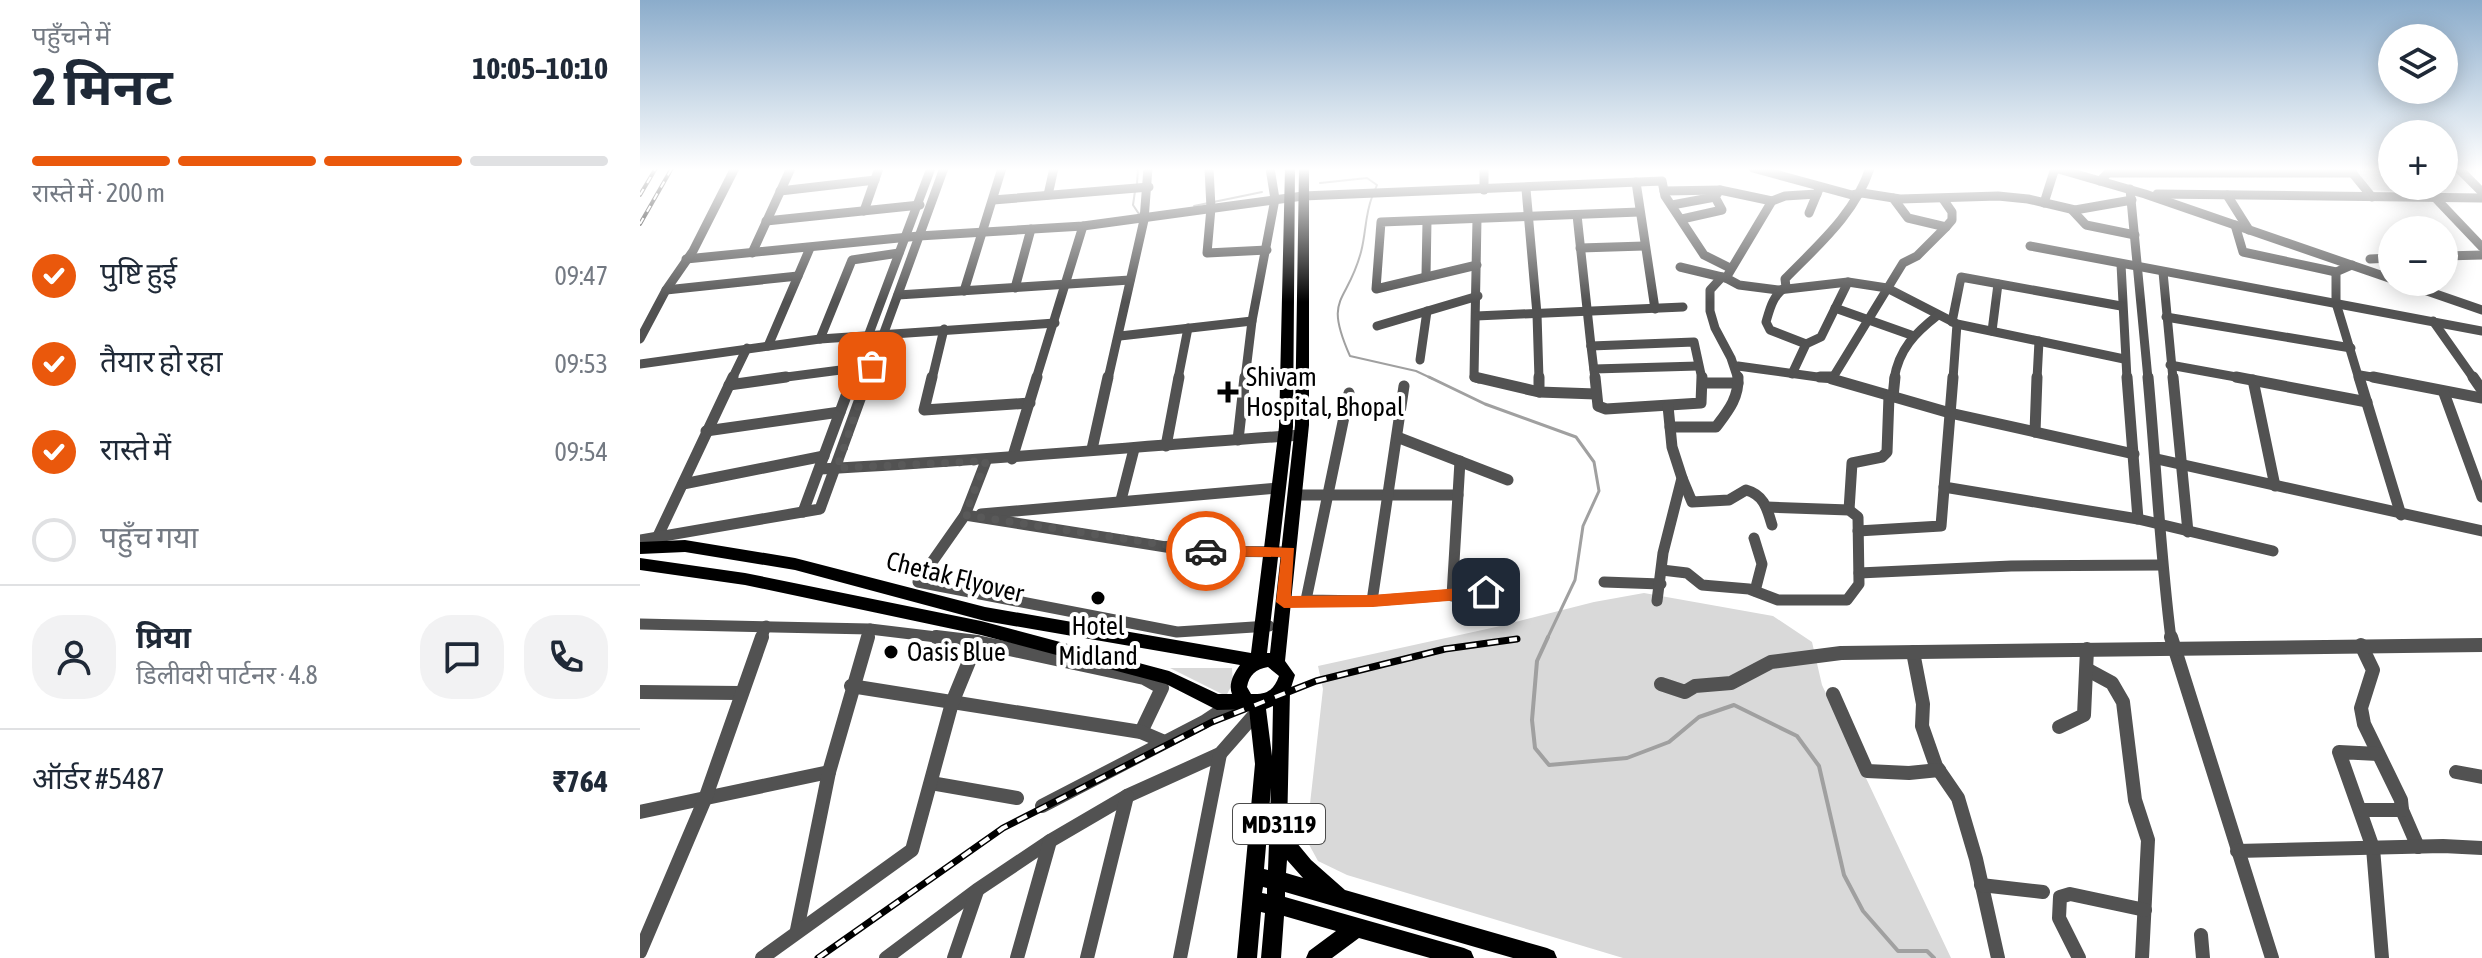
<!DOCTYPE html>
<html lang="hi">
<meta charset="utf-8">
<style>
:root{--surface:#fff;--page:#f2f2f3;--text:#1f2937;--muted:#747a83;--line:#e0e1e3;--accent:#ea580c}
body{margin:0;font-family:"Asap Condensed","Noto Sans Devanagari",sans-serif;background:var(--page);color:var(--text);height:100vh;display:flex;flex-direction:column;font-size:30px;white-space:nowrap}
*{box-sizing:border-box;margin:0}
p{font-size:26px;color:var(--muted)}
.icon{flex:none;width:44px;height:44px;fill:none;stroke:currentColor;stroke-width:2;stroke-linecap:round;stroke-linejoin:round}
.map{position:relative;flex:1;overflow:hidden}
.drawer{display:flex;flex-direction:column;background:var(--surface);width:640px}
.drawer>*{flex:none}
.controls{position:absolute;left:1738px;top:24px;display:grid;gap:16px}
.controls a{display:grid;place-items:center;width:80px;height:80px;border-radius:50%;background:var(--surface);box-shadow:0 4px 20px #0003;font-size:40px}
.pin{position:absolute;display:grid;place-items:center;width:68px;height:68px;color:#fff;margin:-34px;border-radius:16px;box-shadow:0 4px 12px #0006}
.courier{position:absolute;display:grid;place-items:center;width:80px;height:80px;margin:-40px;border:6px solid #ea580c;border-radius:50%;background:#fff;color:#222;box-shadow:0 2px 10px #0007}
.head em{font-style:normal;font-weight:700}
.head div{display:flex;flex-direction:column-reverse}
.head{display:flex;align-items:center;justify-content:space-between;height:136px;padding:0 32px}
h1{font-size:52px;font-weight:700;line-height:60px}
.bar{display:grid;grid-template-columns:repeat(4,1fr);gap:12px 8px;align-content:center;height:96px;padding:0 32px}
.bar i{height:10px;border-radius:6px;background:var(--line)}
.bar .current{background:var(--accent)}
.bar p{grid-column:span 4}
.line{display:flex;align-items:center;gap:20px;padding:0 32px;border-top:2px solid var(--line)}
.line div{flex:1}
.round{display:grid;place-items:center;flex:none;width:84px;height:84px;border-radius:32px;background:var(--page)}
ol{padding:0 32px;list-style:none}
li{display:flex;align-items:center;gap:24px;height:88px}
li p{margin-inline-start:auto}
li .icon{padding:8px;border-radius:50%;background:var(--accent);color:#fff;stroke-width:4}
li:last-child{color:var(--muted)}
li i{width:44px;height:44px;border:4px solid var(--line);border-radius:50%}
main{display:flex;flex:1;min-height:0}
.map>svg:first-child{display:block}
</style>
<main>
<section class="drawer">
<div class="head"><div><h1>2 मिनट</h1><p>पहुँचने में</p></div><em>10:05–10:10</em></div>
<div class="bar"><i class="current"></i><i class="current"></i><i class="current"></i><i></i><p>रास्ते में · 200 m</p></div>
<ol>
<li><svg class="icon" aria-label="check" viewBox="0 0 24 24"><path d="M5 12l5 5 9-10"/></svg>पुष्टि हुई<p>09:47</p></li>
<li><svg class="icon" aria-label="check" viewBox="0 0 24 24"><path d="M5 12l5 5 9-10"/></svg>तैयार हो रहा<p>09:53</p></li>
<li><svg class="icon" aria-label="check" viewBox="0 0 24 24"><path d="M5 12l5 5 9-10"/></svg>रास्ते में<p>09:54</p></li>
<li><i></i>पहुँच गया</li>
</ol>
<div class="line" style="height:144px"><a class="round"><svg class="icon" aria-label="person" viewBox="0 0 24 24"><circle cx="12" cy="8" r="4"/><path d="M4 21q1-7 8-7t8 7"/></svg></a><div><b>प्रिया</b><p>डिलीवरी पार्टनर · 4.8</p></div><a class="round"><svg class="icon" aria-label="chat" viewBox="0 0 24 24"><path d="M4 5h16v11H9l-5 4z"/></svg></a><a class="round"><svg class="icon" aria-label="phone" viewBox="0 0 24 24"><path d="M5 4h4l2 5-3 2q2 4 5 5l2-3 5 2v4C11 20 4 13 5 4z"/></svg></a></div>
<div class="line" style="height:104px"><div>ऑर्डर #5487</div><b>₹764</b></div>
</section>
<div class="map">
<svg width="1842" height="958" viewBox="0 0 1842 958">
<rect width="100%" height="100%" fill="#fff"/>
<g fill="#d9d9d9">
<polygon points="1712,168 1752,168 1752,186 1776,186 1782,193 1732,190"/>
<polygon points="1004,593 1133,616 1172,642 1182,685 1311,958 983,958 707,875 678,861 666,839 683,689 678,666 856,627 954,602"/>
<polygon points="530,668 592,668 593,683 586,696"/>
</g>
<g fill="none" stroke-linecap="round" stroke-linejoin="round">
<g stroke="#a0a0a0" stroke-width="2">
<polyline points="680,183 727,178 737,185 735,190"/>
<polyline points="497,184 498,168"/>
<polyline points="495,191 493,205 499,214 502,213"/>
<path d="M732,197C725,215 726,233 721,252C707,305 683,295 710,356L776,371L793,379"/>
<polyline points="554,206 622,192"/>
</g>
<polyline stroke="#a0a0a0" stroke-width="3" points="789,377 845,404 936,437 954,462 959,491 943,526 935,580 907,639"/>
<polyline stroke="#a0a0a0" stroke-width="4" points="908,637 897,661 892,720 895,748 909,765 987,758 1029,742 1059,717 1094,705 1157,736 1179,766 1204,875 1223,911 1258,951 1287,951 1294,958"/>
<g stroke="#525252" stroke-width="9">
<polyline points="569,168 571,208 567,253 627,250"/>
<polyline points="844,168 844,190"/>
<polyline points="1113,168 1212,195 1222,193 1260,199 1358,196 1388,199 1435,210 1492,200"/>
<polyline points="1415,168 1505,194 1752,279"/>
<polyline points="1818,168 1842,192"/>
<polyline points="1710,170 1732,197"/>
<polyline points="1460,181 1468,173 1713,173"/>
<polyline points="996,182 1015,309"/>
<polyline points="1784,186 1842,247"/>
<polyline points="886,189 897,314 899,379"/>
<polyline points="1490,189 1508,379"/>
<polyline points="140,191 235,180"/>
<polyline points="1024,191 1080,190 1132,201"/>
<polyline points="1177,194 1145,196 1132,201 1086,278 1099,285 1138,290 1208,282 1247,288 1317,324 1484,359"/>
<polyline points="1517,194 1842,198"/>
<polyline points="408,195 414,168"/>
<polyline points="1587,195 1609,230"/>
<polyline points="1253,198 1268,218 1306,227 1312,220 1312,212 1303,199"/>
<polyline points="353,200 509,187"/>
<polyline points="1404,203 1415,168"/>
<polyline points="1032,205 1075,197"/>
<polyline points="1432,210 1446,225 1495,235"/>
<polyline points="224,211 239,168"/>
<polyline points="1169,213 1179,189"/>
<polyline points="937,215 951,346"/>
<polyline points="837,219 834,377 839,379"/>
<polyline points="1042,219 1082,210 1075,197 1080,190"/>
<polyline points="126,221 280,205"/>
<polyline points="1595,225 1603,252 1696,272"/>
<polyline points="1390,246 1842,331"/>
<polyline points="940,248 1004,246"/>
<polyline points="112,253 151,168"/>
<polyline points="1804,256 1842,255"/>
<polyline points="46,259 279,236 443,226 663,196 1022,181 1025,196 1064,255 1090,268"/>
<polyline points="1730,259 1752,258"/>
<polyline points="1481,264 1487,379"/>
<polyline points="837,265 736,289 741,222 999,212"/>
<polyline points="1712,265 1696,272 1696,303 1719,379"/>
<polyline points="1040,267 1086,278"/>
<polyline points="1523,272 1533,379"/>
<polyline points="786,276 787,221"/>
<polyline points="1082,277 1070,290 1070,311 1075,328 1091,358 1098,379"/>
<polyline points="1761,282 1842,310"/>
<polyline points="375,288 391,229"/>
<polyline points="26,290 158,276"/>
<polyline points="324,291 362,168"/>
<polyline points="258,295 490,280"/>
<polyline points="1195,308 1271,335"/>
<polyline points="836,316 1043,307"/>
<polyline points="1526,317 1711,348"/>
<polyline points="1793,321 1834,379"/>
<polyline points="1312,322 1321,277 1481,306"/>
<polyline points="737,326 838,296"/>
<polyline points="1352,331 1358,284"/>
<polyline points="480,336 612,321"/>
<polyline points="0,339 26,290 53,251 95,168"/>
<polyline points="180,339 212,260 259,253"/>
<path d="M1166,344L1130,330L1126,322C1130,308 1133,295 1146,287L1145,279C1178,245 1215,214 1230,168"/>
<polyline points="128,346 170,248"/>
<polyline points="951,346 955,379"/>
<polyline points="951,346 1054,342 1062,379"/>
<polyline points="780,360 787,311"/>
<polyline points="0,364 180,339 415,323"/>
<polyline points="1530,365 1607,379"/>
<polyline points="1098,366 1192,379 1263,263 1277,256 1306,227"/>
<polyline points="954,369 1058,366"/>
<polyline points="1152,374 1166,344 1181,337 1208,282"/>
<polyline points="1720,375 1743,379"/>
<polyline points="92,379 107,348"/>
<polyline points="131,379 216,368"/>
<polyline points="212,379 291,168"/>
<polyline points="227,379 304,168"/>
<polyline points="292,379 304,329"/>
<polyline points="396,379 443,226"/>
<polyline points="468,379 504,220 508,168"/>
<polyline points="538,379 548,328"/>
<polyline points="605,379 612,321 635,199 630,168"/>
<path d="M1254,379C1259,349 1275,333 1298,315"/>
<polyline points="1313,379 1317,324"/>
<polyline points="1397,379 1399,341"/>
</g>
<g stroke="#525252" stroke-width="11">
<polyline points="292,377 284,410 390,403"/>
<polyline points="835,377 899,392"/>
<polyline points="899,377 899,392 956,394"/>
<polyline points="955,377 958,406 966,409 1061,403 1062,377"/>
<polyline points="1180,377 1193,377"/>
<polyline points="1487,377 1498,519"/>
<path d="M1508,377C1516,465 1520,552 1531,639"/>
<polyline points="1533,377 1548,532"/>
<polyline points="1596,377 1727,402"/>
<polyline points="1719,377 1761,515"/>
<polyline points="1733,377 1842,398"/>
<polyline points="1833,377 1842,390"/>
<polyline points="1192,379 1310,413 1494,454"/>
<polyline points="1613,380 1635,486"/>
<polyline points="1063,383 1098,383"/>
<polyline points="89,385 146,377"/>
<polyline points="709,393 666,600 732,601 846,592"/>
<polyline points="1804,393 1842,497"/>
<polyline points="1253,397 1255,377"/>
<path d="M1030,427H1076C1088,411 1099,398 1098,377"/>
<polyline points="66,431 200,412"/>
<polyline points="1395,432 1397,377"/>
<polyline points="757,437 868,480"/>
<polyline points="598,440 605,377"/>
<polyline points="526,446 539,377"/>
<polyline points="452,449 468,377"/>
<polyline points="372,459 397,377"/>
<polyline points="1517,459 1842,531"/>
<polyline points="346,461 325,515 278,582 537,632 629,626"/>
<path d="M180,469C341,461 501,446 662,435"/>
<path d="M1042,478L1052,502L1089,500L1106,490C1124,495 1127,508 1132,525"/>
<polyline points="43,484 184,456"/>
<polyline points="1304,487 1498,519 1633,551"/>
<polyline points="655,495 818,495"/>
<polyline points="481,500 494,449"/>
<polyline points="1209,510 1212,463 1242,457 1247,452 1249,396"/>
<polyline points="163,512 213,377"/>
<polyline points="341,514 638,488"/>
<polyline points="325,515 551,551 649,552"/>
<polyline points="1218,531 1301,526 1313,377"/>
<polyline points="17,538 93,377"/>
<polyline points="1114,538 1122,564 1115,591"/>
<polyline points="0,540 180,509 228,377"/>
<polyline points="1022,570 1047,573 1062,585 1109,589 1138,600 1207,600 1219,584 1218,517 1209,510 1127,507"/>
<polyline points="1219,573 1371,566 1522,565"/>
<polyline points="964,582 1021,584"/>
<polyline points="812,596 820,461"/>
<polyline points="732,601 764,386"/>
<polyline points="1017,601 1023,553 1042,478 1032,447 1028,406"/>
<polyline points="0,624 230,629 313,639"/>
<polyline points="121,639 126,626"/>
<polyline points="227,639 230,629"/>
</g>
<g stroke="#525252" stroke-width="14">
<polyline points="296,637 337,642 504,678 522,688 501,732"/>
<polyline points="1531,637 1632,958"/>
<polyline points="1721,645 1733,670 1721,708 1724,724 1761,800 1762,810 1778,847"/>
<polyline points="1273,652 1283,704 1282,726 1296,766 1318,798 1336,859 1358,958"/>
<polyline points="1448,670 1472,683 1483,702 1495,800 1508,840 1502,958"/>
<polyline points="1021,684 1045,692 1055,686 1091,683 1131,662 1201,653 1842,645"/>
<polyline points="211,686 501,732 522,741"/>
<polyline points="0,692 100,693"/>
<polyline points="1193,694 1227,771 1269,773 1299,770"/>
<polyline points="1419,727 1444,715 1447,649"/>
<polyline points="1738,754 1699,752 1733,848 1742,958"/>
<polyline points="1816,772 1842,777"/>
<polyline points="291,783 377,798"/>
<polyline points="402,806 564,722 591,704"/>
<polyline points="1721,810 1762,810"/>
<polyline points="0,812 189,772"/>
<polyline points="1597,851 1803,846 1842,848"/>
<polyline points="1341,885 1403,892"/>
<polyline points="157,930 189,772 228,637"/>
<polyline points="1561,935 1563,958"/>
<polyline points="0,952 65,799 122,637"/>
<polyline points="122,958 272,850 312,703 337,642"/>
<polyline points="246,958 337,890 410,841 487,796 580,754 616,713"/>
<polyline points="314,958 337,891"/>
<polyline points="377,958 410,841"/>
<polyline points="447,958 487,796"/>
<polyline points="540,958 580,754"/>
<polyline points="1439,958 1419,918 1420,897 1430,894 1505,910"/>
</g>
<path fill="#000" fill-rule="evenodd" d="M645,168H655L653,427L627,653H630L655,425L659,168H669V425L645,661L655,675L650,691L647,831L671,860L705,890L907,948L914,951L917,958H873L645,892V897L824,948L831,951L834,958H790L719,938L692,958H666L669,951L696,931L644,916L641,958H621L625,913L621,912L617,958H597L615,764L609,709L577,710L526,684L341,635L105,585L0,570V558L105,573L341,621L529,671L578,694H592C588,684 594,673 600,665L345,621L155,570L45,552L0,554V542L45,540L155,558L345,607L611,653L639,427ZM628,667L639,676C634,690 627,695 611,694L607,687C609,675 616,669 628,667ZM633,706L632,756L626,709ZM631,788L628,870L624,869ZM647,860L663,878L646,873ZM623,887L627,888V894L622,893Z"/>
<g stroke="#000" stroke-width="4">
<g id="rail-far1">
<polyline points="0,195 16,168"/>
<polyline points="0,224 32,168"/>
</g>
</g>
<g stroke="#000" stroke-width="7">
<polyline id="rail" points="178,958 363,828 572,722 676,681 805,649 877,639"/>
</g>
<use href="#rail-far1" stroke="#fff" stroke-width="2" stroke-dasharray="7" stroke-linecap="butt"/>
<use href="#rail" stroke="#fff" stroke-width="4" stroke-dasharray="11" stroke-linecap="butt"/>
</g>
<linearGradient id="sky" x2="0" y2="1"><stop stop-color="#8baccb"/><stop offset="0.56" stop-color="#fff"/><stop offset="1" stop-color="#fff" stop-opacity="0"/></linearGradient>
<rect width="1842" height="302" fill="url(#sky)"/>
<polygon fill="#ea580c" points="566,545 654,548 651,596 732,595 846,586 853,592 846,598 732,607 644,608 636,602 641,557 566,556 559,551"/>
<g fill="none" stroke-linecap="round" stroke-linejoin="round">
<polyline stroke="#595959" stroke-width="8" stroke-dasharray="0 14.4" points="232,366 197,468 346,461 325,515 566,551"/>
</g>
<g fill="#000" stroke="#fff" stroke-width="3">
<path d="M584 380h8v8h8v8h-8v8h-8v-8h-8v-8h8z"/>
<circle cx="458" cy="598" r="8"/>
<circle cx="251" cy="652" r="8"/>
</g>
<g text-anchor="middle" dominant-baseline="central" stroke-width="8" stroke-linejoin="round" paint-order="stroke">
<rect fill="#fff" stroke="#4c4c4c" stroke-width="2" x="593" y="804" width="92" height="40" rx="6"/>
<g font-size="24" font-weight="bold" fill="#000">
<text x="639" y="824">MD3119</text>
</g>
<g font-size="26" fill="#000" stroke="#fff" text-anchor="start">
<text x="606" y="377">Shivam<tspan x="606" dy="30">Hospital, Bhopal</tspan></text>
<text x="458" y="626" text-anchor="middle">Hotel<tspan x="458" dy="30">Midland</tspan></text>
<text x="267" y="652">Oasis Blue</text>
</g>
<g font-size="26" fill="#000" stroke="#fff">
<text transform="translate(315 577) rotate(14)">Chetak Flyover</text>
</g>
</g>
</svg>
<div class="controls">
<a><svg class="icon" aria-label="layers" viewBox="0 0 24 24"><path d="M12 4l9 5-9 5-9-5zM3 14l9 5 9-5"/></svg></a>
<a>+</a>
<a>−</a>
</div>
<div class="pin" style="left:232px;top:366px;background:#ea580c"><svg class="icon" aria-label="bag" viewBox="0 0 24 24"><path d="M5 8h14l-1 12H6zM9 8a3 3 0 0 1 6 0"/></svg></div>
<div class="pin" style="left:846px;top:592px;background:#1f2937"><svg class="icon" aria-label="home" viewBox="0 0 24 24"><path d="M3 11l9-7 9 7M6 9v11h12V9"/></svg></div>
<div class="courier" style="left:566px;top:551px"><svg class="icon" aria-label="car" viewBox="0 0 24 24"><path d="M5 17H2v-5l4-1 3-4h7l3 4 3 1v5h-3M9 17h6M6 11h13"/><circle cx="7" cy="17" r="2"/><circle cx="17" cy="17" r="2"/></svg></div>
</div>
</main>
